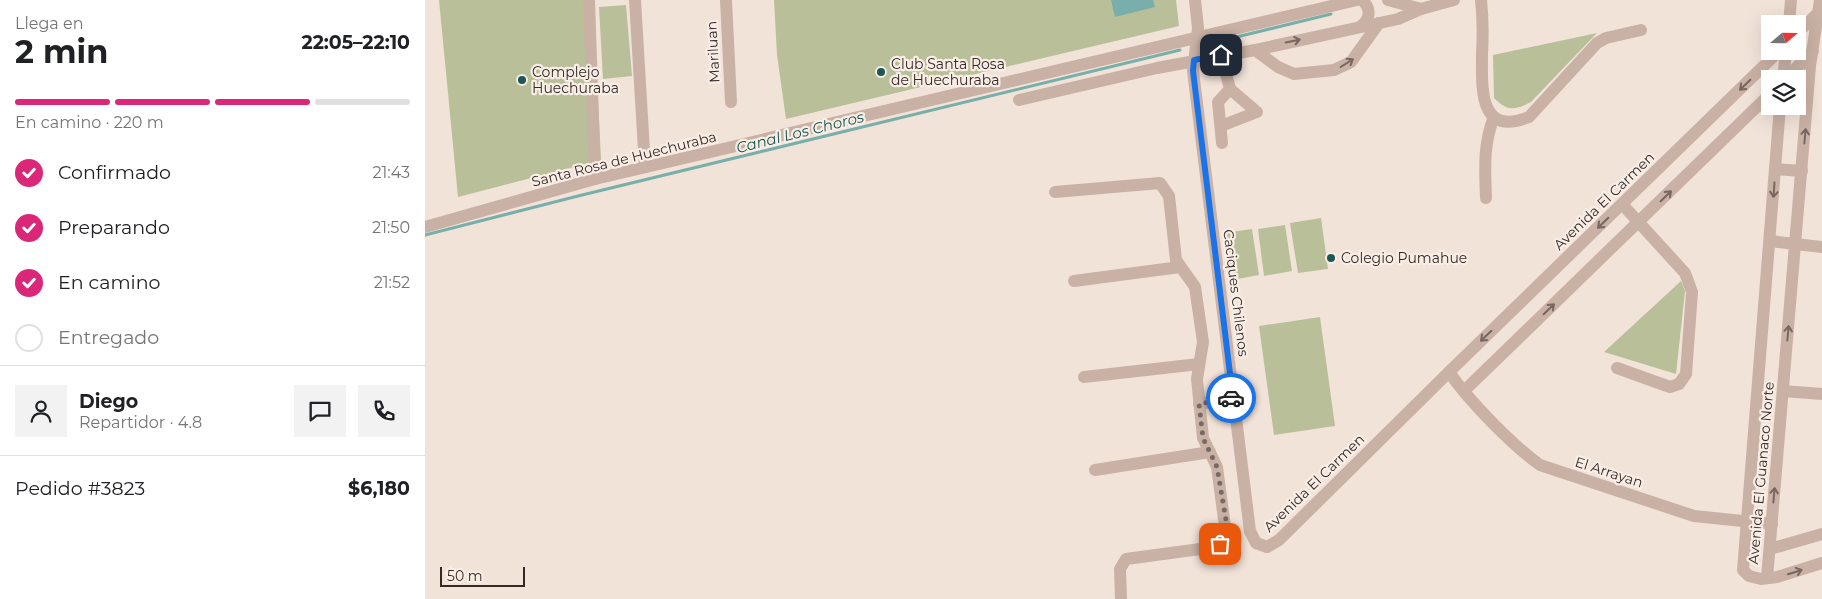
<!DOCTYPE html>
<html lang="es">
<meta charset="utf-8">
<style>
:root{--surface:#fff;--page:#f2f2f2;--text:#202124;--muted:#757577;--line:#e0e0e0;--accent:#db2777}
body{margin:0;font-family:Montserrat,sans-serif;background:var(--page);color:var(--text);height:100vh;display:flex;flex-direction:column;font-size:19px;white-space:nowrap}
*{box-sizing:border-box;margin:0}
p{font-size:16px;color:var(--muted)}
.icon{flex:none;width:28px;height:28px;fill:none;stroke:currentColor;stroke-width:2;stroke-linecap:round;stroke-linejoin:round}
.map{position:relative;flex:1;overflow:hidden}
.drawer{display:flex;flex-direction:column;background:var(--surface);width:425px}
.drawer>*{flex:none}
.needle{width:32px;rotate:70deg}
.buttons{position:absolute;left:1336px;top:15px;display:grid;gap:10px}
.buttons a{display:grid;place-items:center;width:45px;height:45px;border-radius:0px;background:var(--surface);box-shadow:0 5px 20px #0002;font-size:25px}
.scale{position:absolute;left:15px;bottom:12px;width:85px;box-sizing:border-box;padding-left:5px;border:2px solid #352927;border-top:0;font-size:14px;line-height:18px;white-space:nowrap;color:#352927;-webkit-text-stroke:4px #f9eee6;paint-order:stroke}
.pin{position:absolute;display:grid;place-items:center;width:42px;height:42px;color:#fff;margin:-21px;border-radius:10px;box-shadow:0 2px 8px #0006}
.courier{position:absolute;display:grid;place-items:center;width:50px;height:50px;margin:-25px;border:4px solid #1a73e8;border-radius:50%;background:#fff;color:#222;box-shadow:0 1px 6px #0007}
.headline em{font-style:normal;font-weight:700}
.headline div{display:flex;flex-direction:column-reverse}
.headline{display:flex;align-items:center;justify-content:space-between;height:85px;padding:0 15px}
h1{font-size:32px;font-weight:700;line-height:38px}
.bar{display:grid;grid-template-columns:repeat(4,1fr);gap:8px 5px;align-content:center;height:60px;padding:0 15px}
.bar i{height:6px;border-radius:4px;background:var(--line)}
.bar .current{background:var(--accent)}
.bar p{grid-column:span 4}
.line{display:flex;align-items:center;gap:12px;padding:0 15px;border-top:1px solid var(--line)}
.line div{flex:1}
.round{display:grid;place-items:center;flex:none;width:52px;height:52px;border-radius:0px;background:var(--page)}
ol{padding:0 15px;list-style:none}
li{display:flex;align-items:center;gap:15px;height:55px}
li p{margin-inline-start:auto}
li .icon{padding:5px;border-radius:50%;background:var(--accent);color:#fff;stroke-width:4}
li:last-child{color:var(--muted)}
li i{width:28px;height:28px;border:2px solid var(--line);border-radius:50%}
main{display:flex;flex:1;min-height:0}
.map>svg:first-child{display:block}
</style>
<main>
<section class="drawer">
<div class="headline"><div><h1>2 min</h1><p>Llega en</p></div><em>22:05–22:10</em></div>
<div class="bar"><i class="current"></i><i class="current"></i><i class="current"></i><i></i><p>En camino · 220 m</p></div>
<ol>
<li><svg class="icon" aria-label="check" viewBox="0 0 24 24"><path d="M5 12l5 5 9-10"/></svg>Confirmado<p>21:43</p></li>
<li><svg class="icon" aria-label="check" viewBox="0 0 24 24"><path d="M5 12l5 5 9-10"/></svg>Preparando<p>21:50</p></li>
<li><svg class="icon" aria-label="check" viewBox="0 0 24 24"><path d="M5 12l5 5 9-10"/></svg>En camino<p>21:52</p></li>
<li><i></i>Entregado</li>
</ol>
<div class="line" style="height:90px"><a class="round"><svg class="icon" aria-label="person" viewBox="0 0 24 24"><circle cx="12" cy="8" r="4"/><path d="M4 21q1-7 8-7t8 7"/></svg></a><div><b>Diego</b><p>Repartidor · 4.8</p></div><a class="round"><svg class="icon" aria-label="chat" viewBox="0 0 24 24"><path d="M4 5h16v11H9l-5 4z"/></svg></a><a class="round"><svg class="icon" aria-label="phone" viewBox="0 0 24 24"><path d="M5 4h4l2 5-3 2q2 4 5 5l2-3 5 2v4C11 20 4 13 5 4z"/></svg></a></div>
<div class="line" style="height:65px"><div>Pedido #3823</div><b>$6,180</b></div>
</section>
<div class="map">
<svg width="1397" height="599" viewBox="0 0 1397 599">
<rect width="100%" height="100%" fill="#f2e3d9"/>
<g fill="#b9c099">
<polygon points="14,0 168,0 176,160 33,197"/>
<polygon points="349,0 751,0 754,26 361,119 352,55"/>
<polygon points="201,5 207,76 178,79 174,7"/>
<path d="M1172,33L1106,102C1089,111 1082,111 1069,98L1068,55Z"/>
<polygon points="896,218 903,269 873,273 865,223"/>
<polygon points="860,225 867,271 839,276 833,229"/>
<polygon points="827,229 834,275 807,280 799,233"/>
<polygon points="1256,281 1260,291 1251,374 1179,352"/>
<polygon points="895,317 910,426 849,435 834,326"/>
</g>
<polygon fill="#78afaa" points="686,0 728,0 730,7 690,17"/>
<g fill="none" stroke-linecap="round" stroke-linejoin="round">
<g stroke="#78afaa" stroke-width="3">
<polyline points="791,42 906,14"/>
<polyline points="0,235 153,196 755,50"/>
</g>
<g stroke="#cab1a5" stroke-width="12">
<polyline points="164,0 170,179"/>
<polyline points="210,0 220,167"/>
<polyline points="301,0 306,102"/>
<polyline points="770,0 773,28 768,71 825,531 831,543 842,547 854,540 1024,372"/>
<polyline points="963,0 996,9"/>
<path d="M1056,0C1058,18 1058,36 1057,54C1057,88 1053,137 1104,117L1172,43L1181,38L1216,30"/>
<polyline points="1364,24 1366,0"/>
<path d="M935,27C945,20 947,9 937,0"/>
<polyline points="1372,33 1394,12"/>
<polyline points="830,50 853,67 869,74 909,70 926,62 954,23"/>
<polyline points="796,55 805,89 793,102 797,143"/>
<polyline points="1358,79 1361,51"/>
<polyline points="1360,79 1388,51"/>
<polyline points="594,100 732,68 830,50 973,19 996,9 1029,0"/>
<polyline points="1355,106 1318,570 1324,576 1336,579 1352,577 1397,563"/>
<polyline points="796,126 832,112 805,89"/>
<polyline points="1351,169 1377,171"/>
<polyline points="630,192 735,183 744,196 751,260 770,287 778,342 772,379 778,438 792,467 801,534 790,547 701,559 695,569 696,599"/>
<path d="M1061,198C1060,170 1058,144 1069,117"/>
<polyline points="0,227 170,179 932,0"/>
<polyline points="1345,241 1397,247"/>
<polyline points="649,281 755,267"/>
<polyline points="1192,368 1245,387 1254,384 1261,374 1267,292 1260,273 1197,204"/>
<polyline points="659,377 774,364"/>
<polyline points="1039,391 1345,94"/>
<polyline points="1358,391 1397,394"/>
<polyline points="774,404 808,398"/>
<polyline points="670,470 785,452"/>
<path d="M1347,524L1269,516L1115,465C1086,444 1044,401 1024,372L1354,51"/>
<polyline points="1345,549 1397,534"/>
<polyline points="1342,578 1385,66 1395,0"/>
</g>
</g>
<defs><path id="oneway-shaft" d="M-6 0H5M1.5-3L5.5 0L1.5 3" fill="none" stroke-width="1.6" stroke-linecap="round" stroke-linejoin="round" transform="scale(1.25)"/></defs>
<g stroke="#786660">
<use href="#oneway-shaft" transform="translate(868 41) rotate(-12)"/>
<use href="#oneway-shaft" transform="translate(922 63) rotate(-32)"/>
<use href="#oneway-shaft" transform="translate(1320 85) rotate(136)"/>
<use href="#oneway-shaft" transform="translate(1380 136) rotate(-85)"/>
<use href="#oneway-shaft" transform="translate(1349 190) rotate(94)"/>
<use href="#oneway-shaft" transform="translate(1241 196) rotate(-44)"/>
<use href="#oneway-shaft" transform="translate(1178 223) rotate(136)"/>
<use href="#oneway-shaft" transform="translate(1124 309) rotate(-44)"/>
<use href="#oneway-shaft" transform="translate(1363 333) rotate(-85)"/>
<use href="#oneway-shaft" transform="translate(1061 336) rotate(136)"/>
<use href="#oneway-shaft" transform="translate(1349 495) rotate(-85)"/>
<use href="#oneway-shaft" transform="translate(1370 572) rotate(-17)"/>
</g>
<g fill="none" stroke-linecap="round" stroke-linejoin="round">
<polyline stroke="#776a65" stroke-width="5" stroke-dasharray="0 9" points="795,544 801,534 802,526 792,467 778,438 774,404 806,398"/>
<polyline stroke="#1a73e8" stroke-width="6" points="796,55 769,60 768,71 808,398 806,398"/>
</g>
<g fill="#1c5753" stroke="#f9eee6" stroke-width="2">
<circle cx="456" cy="72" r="5"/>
<circle cx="97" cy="80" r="5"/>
<circle cx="906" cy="258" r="5"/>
</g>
<g text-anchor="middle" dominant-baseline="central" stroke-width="4.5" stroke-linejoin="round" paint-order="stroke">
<g font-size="14" fill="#352927" stroke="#f9eee6">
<text transform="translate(288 52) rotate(-93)">Mariluan</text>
<text transform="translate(199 159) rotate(-14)">Santa Rosa de Huechuraba</text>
<text transform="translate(1179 201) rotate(-44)">Avenida El Carmen</text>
<text transform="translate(811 293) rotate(83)">Caciques Chilenos</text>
<text transform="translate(1184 472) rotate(18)">El Arrayan</text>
<text transform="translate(1336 473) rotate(-85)">Avenida El Guanaco Norte</text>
<text transform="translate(889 483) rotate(-44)">Avenida El Carmen</text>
</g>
<g font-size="14" fill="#352927" stroke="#f9eee6" text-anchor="start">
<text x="466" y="64">Club Santa Rosa<tspan x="466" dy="16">de Huechuraba</tspan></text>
<text x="107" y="72">Complejo<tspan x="107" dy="16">Huechuraba</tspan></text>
<text x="916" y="258">Colegio Pumahue</text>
</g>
<g font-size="15" font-style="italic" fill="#1c5753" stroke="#f9eee6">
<text transform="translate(375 132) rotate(-14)">Canal Los Choros</text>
</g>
</g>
</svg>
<div class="buttons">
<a><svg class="needle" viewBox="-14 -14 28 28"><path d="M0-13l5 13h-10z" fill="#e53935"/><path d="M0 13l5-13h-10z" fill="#757577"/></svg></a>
<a><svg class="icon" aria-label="layers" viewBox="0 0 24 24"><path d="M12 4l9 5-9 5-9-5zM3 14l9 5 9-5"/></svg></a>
</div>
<div class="scale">50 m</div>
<div class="pin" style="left:795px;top:544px;background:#ea580c"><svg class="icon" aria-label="bag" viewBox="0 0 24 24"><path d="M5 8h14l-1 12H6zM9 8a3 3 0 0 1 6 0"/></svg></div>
<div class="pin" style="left:796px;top:55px;background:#1f2937"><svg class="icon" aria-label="home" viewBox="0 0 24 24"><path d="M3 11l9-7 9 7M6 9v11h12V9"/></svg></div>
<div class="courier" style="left:806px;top:398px"><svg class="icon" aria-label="car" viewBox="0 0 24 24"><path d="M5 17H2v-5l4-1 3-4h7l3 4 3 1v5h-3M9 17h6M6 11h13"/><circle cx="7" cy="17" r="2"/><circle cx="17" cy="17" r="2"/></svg></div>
</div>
</main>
